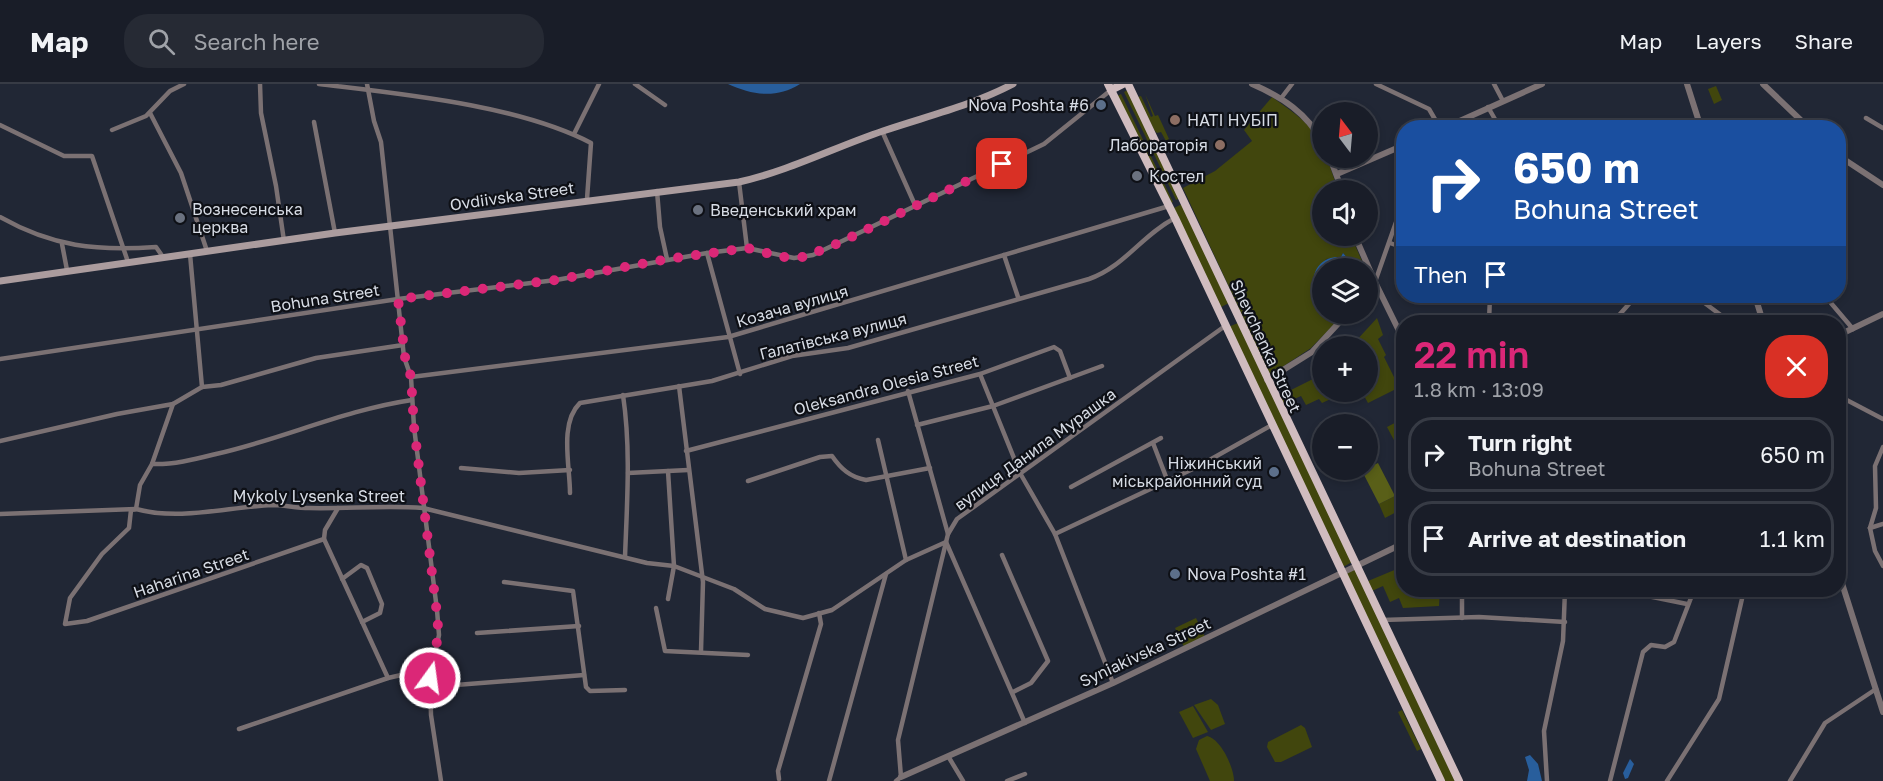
<!DOCTYPE html>
<html lang="en">
<head>
<meta charset="utf-8">
<style>
  :root { --surface:#191d28; --page:#262a34; --text:#f1f3f6; --muted:#9fa2a8; --line:#373b45; --accent:#db2777 }
  body { margin:0; font-family:"Golos Text",sans-serif; background:var(--page); color:var(--text); height:100vh; display:flex; flex-direction:column; font-size:22px; white-space:nowrap }
  * { box-sizing:border-box; margin:0 }
  p { font-size:20px; color:var(--muted) }
  .icon { flex:none; width:33px; height:33px; fill:none; stroke:currentColor; stroke-width:2; stroke-linecap:round; stroke-linejoin:round }
  .map { position:relative; flex:1; overflow:hidden }
  .side { position:absolute; left:1396px; top:231px; width:450px; height:282px; display:flex; flex-direction:column; background:var(--surface); border-radius:24px; box-shadow:0 3px 9px #0003,0 0 0 2px var(--line) }
  .side>* { flex:none }
  .guide { position:absolute; left:1396px; top:36px; width:450px; height:183px; border-radius:24px; box-shadow:0 3px 9px #0003,0 0 0 2px var(--line); background:#1a4fa0; color:#fff; overflow:hidden }
  .needle { width:39px; rotate:344deg }
  .tools { position:absolute; left:1312px; top:18px; display:grid; gap:12px }
  .tools a { display:grid; place-items:center; width:66px; height:66px; border-radius:50%; background:var(--surface); box-shadow:0 3px 9px #0003,0 0 0 2px var(--line); font-size:30px }
  .pin { position:absolute; display:grid; place-items:center; width:51px; height:51px; color:#fff; margin:-26px; border-radius:12px; box-shadow:0 3px 9px #0006 }
  .me { position:absolute; width:66px; margin:-33px; rotate:14deg; stroke-linejoin:round; filter:drop-shadow(0 0 4px #0008) }
  .turn { display:flex; align-items:center; gap:21px; height:126px; padding:0 18px; font-size:27px }
  .turn .icon { width:78px; height:78px; stroke-width:2.5 }
  .turn b { display:block; font-size:42px; line-height:51px }
  .then { display:flex; align-items:center; height:57px; padding:0 18px; background:#0003; gap:12px; font-size:22px }
  .round { display:grid; place-items:center; flex:none; width:63px; height:63px; border-radius:24px; background:var(--page) }
  .headline { display:flex; align-items:center; justify-content:space-between; height:102px; padding:0 18px }
  h1 { font-size:36px; font-weight:600; line-height:45px; color:var(--accent) }
  ul { padding:0; list-style:none }
  li { display:flex; align-items:center; gap:18px; height:75px; margin:0 12px 9px; padding:0 6px; border:3px solid var(--line); border-radius:24px }
  li div { flex:1 }
  li b { display:block; font-size:22px }
  li em { font-style:normal }
  header { display:flex; align-items:center; gap:36px; box-sizing:border-box; height:84px; padding:0 30px; background:var(--surface); border-bottom:2px solid var(--line) }
  header strong { font-size:28px }
  nav { display:flex; gap:33px; margin-inline-start:auto; font-size:21px }
  .search { width:420px; height:54px; background:var(--page); display:flex; align-items:center; gap:15px; box-sizing:border-box; padding:0 21px; border-radius:24px; color:var(--muted); font-size:22px }
  .map>svg:first-child { display:block }
  .green { fill:#41460d }
  .forest { fill:#595f18 }
  .water { fill:#285e9c }
  .lines { fill:none; stroke-linecap:round; stroke-linejoin:round }
  .minor { stroke:#7b7173; stroke-width:4.5 }
  .tertiary { stroke:#7b7173; stroke-width:6 }
  .secondary { stroke:#ab9c9e; stroke-width:7 }
  .primary { stroke:#d0bcbf; stroke-width:8 }
  .route { stroke:#db2777; stroke-width:10; stroke-dasharray:0 18 }
  .service-dot { fill:#5c6f8a; stroke:#0e1016; stroke-width:2 }
  .education-dot { fill:#8d6e63; stroke:#0e1016; stroke-width:2 }
  .worship-dot { fill:#6b7280; stroke:#0e1016; stroke-width:2 }
  .labels { text-anchor:middle; stroke-width:4.5; stroke-linejoin:round; paint-order:stroke }
  .poi-label { font-size:16px; fill:#d7dce5; stroke:#0e1016; text-anchor:start }
  .street-label { font-size:16px; fill:#d7dce5; stroke:#0e1016 }
</style>
</head>
<body>
<header>
<strong>Map</strong>
<div class="search"><svg class="icon" aria-label="search" viewBox="0 0 24 24"><circle cx="10" cy="10" r="6"/><path d="M15 15l6 6"/></svg>Search here</div>
<nav><a>Map</a><a>Layers</a><a>Share</a></nav>
</header>
<div class="map">
<svg width="1883" height="697" viewBox="0 0 1883 697">
  <rect width="100%" height="100%" fill="#212735"/>
  <!-- green -->
  <g class="green">
    <path d="M 1716,2 L 1722,16 L 1714,20 L 1708,5 Z"/>
    <path d="M 1128,6 L 1180,114 L 1176,116 L 1124,8 Z"/>
    <path d="M 1121,10 L 1173,118 L 1169,120 L 1117,12 Z"/>
    <path d="M 1145,10 L 1155,32 L 1158,31 L 1169,55 L 1166,57 L 1161,48 L 1157,49 L 1154,46 L 1138,13 L 1141,12 L 1151,33 L 1153,32 Z"/>
    <path d="M 1272,13 C 1291,27 1323,46 1323,74 L 1327,74 L 1338,106 L 1323,106 L 1323,152 L 1351,152 L 1365,184 L 1356,184 L 1343,169 L 1341,173 L 1326,175 L 1316,206 L 1323,214 L 1323,230 L 1344,230 L 1311,264 L 1270,291 L 1183,104 L 1215,87 L 1252,57 L 1244,46 Z"/>
    <path d="M 1182,120 L 1229,219 L 1219,224 L 1172,125 Z"/>
    <path d="M 1377,234 L 1383,251 L 1378,255 L 1386,271 L 1384,273 L 1397,299 L 1394,301 L 1396,305 L 1368,319 L 1362,308 L 1368,308 L 1368,262 L 1346,262 L 1355,258 Z"/>
    <path d="M 1238,239 L 1352,478 L 1343,483 L 1228,243 Z"/>
    <path d="M 1323,282 L 1323,308 L 1346,308 L 1322,319 L 1319,315 L 1306,321 L 1301,312 L 1283,320 L 1279,312 L 1319,292 L 1316,285 Z"/>
    <path d="M 1404,334 L 1404,356 L 1396,360 L 1387,343 Z"/>
    <path d="M 1395,412 L 1398,418 L 1404,416 L 1404,424 L 1385,434 L 1379,420 Z"/>
    <path d="M 1404,482 L 1404,506 L 1440,506 L 1439,522 L 1403,524 L 1399,514 L 1390,518 L 1383,502 L 1372,507 L 1368,497 Z"/>
    <path d="M 1355,485 L 1455,697 L 1444,697 L 1346,489 Z"/>
    <path d="M 1196,534 L 1205,553 L 1184,563 L 1175,544 Z"/>
    <path d="M 1211,615 L 1218,621 L 1225,640 L 1211,646 L 1194,621 Z"/>
    <path d="M 1193,622 L 1208,648 L 1193,654 L 1179,628 Z"/>
    <path d="M 1402,626 L 1421,665 L 1417,667 L 1398,628 Z"/>
    <path d="M 1301,641 L 1305,644 L 1312,663 L 1281,678 L 1275,678 L 1267,663 L 1268,658 Z"/>
    <path d="M 1207,652 C 1221,655 1234,684 1234,697 L 1210,697 L 1196,665 L 1199,656 Z"/>
  </g>
  <!-- forest -->
  <path class="forest" d="M 1378,379 L 1395,412 L 1379,420 L 1362,387 Z"/>
  <!-- water -->
  <g class="water">
    <path d="M 728,0 L 800,0 C 776,15 752,11 728,0 Z"/>
    <path d="M 1343,169 L 1356,184 L 1323,184 L 1323,214 C 1304,197 1317,171 1341,173 Z"/>
    <path d="M 1530,671 L 1538,680 L 1542,697 L 1527,697 L 1529,686 L 1525,673 Z"/>
    <path d="M 1630,675 L 1634,680 L 1628,694 L 1625,695 L 1623,689 Z"/>
  </g>
  <g class="lines">
    <!-- minor -->
    <g class="minor">
      <path d="M 260,0 L 261,29 L 276,102 L 284,157"/>
      <path d="M 319,0 C 402,10 518,21 591,59 L 587,115"/>
      <path d="M 367,0 L 374,37 L 381,58 L 404,273 L 411,293 L 414,343 L 437,526 L 439,551 L 430,594 L 431,631 L 441,697"/>
      <path d="M 635,0 L 665,21"/>
      <path d="M 1376,0 L 1429,25 L 1440,44"/>
      <path d="M 1494,0 L 1503,17"/>
      <path d="M 1282,13 L 1292,0"/>
      <path d="M 1488,23 L 1500,44"/>
      <path d="M 150,29 L 181,89 L 207,167"/>
      <path d="M 1866,34 L 1883,44"/>
      <path d="M 314,38 L 335,149"/>
      <path d="M 0,41 L 64,72 L 92,72 L 128,178"/>
      <path d="M 112,46 L 146,32 L 170,7 L 184,0"/>
      <path d="M 882,47 L 915,121"/>
      <path d="M 574,50 L 599,0"/>
      <path d="M 739,98 L 747,164"/>
      <path d="M 657,107 L 660,143 L 667,175"/>
      <path d="M 0,133 C 53,163 96,167 156,163 L 163,173"/>
      <path d="M 1390,159 L 1404,164"/>
      <path d="M 62,160 L 67,186"/>
      <path d="M 707,169 L 740,290"/>
      <path d="M 190,170 L 202,303 L 173,320 L 152,380 L 140,401 L 136,425 L 131,426 L 129,444 L 102,470 L 70,514 L 65,540 L 87,537 L 324,455"/>
      <path d="M 1004,171 L 1018,213"/>
      <path d="M 1375,198 L 1401,124 L 1404,124"/>
      <path d="M 1689,212 L 1702,217 L 1730,238"/>
      <path d="M 1825,212 L 1853,245"/>
      <path d="M 1489,238 L 1490,212"/>
      <path d="M 1613,238 L 1636,212"/>
      <path d="M 0,275 L 398,215 L 556,196 L 707,169 L 747,164 L 794,174 L 813,171 L 1044,60 L 1111,6"/>
      <path d="M 980,290 L 1020,389 L 1055,450 L 1113,599"/>
      <path d="M 411,293 L 728,253 L 1169,122"/>
      <path d="M 679,302 L 703,498 L 701,567"/>
      <path d="M 202,303 L 221,301 L 316,274 L 403,261"/>
      <path d="M 908,307 L 948,450"/>
      <path d="M 623,311 C 631,365 627,419 625,473"/>
      <path d="M 1839,312 L 1883,335"/>
      <path d="M 917,341 L 993,322 L 1102,282"/>
      <path d="M 878,356 L 906,476"/>
      <path d="M 0,357 L 117,330 L 173,320"/>
      <path d="M 1153,359 L 1168,398"/>
      <path d="M 686,367 L 980,290 L 1054,263 L 1060,267 L 1070,294"/>
      <path d="M 152,380 C 173,381 196,375 216,370 C 283,355 344,326 412,316"/>
      <path d="M 461,384 L 519,389 L 570,386"/>
      <path d="M 628,389 L 688,386"/>
      <path d="M 748,397 L 820,373 L 832,372 C 841,385 850,393 866,396 L 930,384"/>
      <path d="M 1071,403 L 1161,354"/>
      <path d="M 570,409 C 570,382 559,339 580,319 L 712,297 L 792,272 L 848,264 L 1089,195 C 1124,183 1142,151 1175,134"/>
      <path d="M 338,424 L 325,446 L 324,455 L 388,594"/>
      <path d="M 0,430 L 136,425 C 180,437 227,423 272,421 C 284,421 296,424 309,424 C 347,425 385,421 423,424 L 647,479 L 674,482 L 734,505 L 765,525 L 803,534 L 832,526 L 906,476 L 946,458 L 1025,639"/>
      <path d="M 1870,444 L 1876,424 L 1875,382 L 1883,363"/>
      <path d="M 1870,444 L 1875,467 L 1883,482"/>
      <path d="M 1870,444 L 1883,440"/>
      <path d="M 1055,450 L 1197,383 L 1272,341"/>
      <path d="M 1002,471 L 1048,577 L 1031,599 L 1013,608"/>
      <path d="M 342,495 L 361,481 L 367,484 L 382,520 L 380,529 L 362,538"/>
      <path d="M 504,498 L 573,507 L 586,603 L 590,607 L 625,606"/>
      <path d="M 1462,506 L 1462,534"/>
      <path d="M 1628,508 L 1687,520"/>
      <path d="M 668,515 L 674,482 L 668,387"/>
      <path d="M 656,524 L 665,567 L 748,571"/>
      <path d="M 1382,536 L 1479,533 L 1565,538"/>
      <path d="M 477,549 L 579,542"/>
      <path d="M 430,603 L 584,591"/>
      <path d="M 239,645 L 388,594 L 432,584"/>
      <path d="M 948,672 L 963,697"/>
      <path d="M 779,695 L 778,687 L 821,540 L 819,529"/>
      <path d="M 829,697 L 886,490"/>
      <path d="M 896,697 L 901,693 L 898,656 L 948,450 L 957,435 L 1225,242"/>
      <path d="M 1007,697 L 1025,690"/>
      <path d="M 1547,697 L 1544,647 L 1563,557 L 1565,506"/>
      <path d="M 1610,697 L 1643,568 L 1651,561 L 1665,563 L 1674,558 L 1694,506"/>
      <path d="M 1667,697 L 1719,615 L 1744,506"/>
      <path d="M 1790,697 L 1825,639 L 1876,605"/>
    </g>
    <!-- tertiary -->
    <g class="tertiary">
      <path d="M 1252,0 C 1282,13 1307,29 1323,59"/>
      <path d="M 1687,0 L 1701,44"/>
      <path d="M 1763,0 L 1809,44"/>
      <path d="M 1444,44 L 1542,0"/>
      <path d="M 1839,72 L 1883,101"/>
      <path d="M 1330,74 L 1342,106"/>
      <path d="M 1337,90 L 1404,61"/>
      <path d="M 1355,152 L 1375,198 L 1368,205"/>
      <path d="M 1375,198 L 1404,257"/>
      <path d="M 1755,212 L 1763,238"/>
      <path d="M 1839,251 L 1883,230"/>
      <path d="M 1267,296 L 1312,268 L 1347,230"/>
      <path d="M 1839,490 L 1883,628"/>
      <path d="M 901,693 L 1113,599 L 1404,459"/>
    </g>
    <!-- secondary -->
    <path class="secondary" d="M 0,197 L 335,149 L 739,98 C 789,87 835,63 883,47 C 927,32 971,22 1013,0"/>
    <!-- primary -->
    <g class="primary">
      <path d="M 1108,0 L 1175,134 L 1441,697"/>
      <path d="M 1128,0 L 1459,697"/>
      <path d="M 1111,6 L 1123,0"/>
    </g>
  </g>
  <g class="lines">
    <!-- route -->
    <path class="route" d="M 430,594 L 436,571 L 438,538 L 414,343 L 411,293 L 405,273 L 398,215 L 556,196 L 668,175 L 747,164 L 782,173 L 804,173 L 839,159 L 1002,80"/>
  </g>
  <!-- markers -->
  <g class="service-dot">
    <circle cx="1101" cy="21" r="6"/>
    <circle cx="1274" cy="388" r="6"/>
    <circle cx="1175" cy="490" r="6"/>
  </g>
  <g class="education-dot">
    <circle cx="1175" cy="36" r="6"/>
    <circle cx="1220" cy="61" r="6"/>
  </g>
  <g class="worship-dot">
    <circle cx="1137" cy="92" r="6"/>
    <circle cx="698" cy="126" r="6"/>
    <circle cx="180" cy="134" r="6"/>
  </g>
  <g class="labels">
    <!-- poi labels -->
    <g class="poi-label">
      <text x="1089" y="27" text-anchor="end">Nova Poshta #6</text>
      <text x="1187" y="42">НАТІ НУБІП</text>
      <text x="1208" y="67" text-anchor="end">Лабораторія</text>
      <text x="1149" y="98">Костел</text>
      <text x="192" y="131">Вознесенська<tspan x="192" dy="18">церква</tspan></text>
      <text x="710" y="132">Введенський храм</text>
      <text x="1262" y="385" text-anchor="end">Ніжинський<tspan x="1262" dy="18">міськрайонний суд</tspan></text>
      <text x="1187" y="496">Nova Poshta #1</text>
    </g>
    <!-- street labels -->
    <g class="street-label">
      <text transform="translate(512 112) rotate(-8)" y="6">Ovdiivska Street</text>
      <text transform="translate(325 214) rotate(-9)" y="6">Bohuna Street</text>
      <text transform="translate(792 222) rotate(-16)" y="6">Козача вулиця</text>
      <text transform="translate(833 252) rotate(-14)" y="6">Галатівська вулиця</text>
      <text transform="translate(1266 262) rotate(65)" y="6">Shevchenka Street</text>
      <text transform="translate(886 301) rotate(-15)" y="6">Oleksandra Olesia Street</text>
      <text transform="translate(1035 365) rotate(-36)" y="6">вулиця Данила Мурашка</text>
      <text x="319" y="418">Mykoly Lysenka Street</text>
      <text transform="translate(191 489) rotate(-19)" y="6">Haharina Street</text>
      <text transform="translate(1145 568) rotate(-25)" y="6">Syniakivska Street</text>
    </g>
  </g>
</svg>
<div class="tools">
<a><svg class="needle" viewBox="-14 -14 28 28"><path d="M0-13l5 13h-10z" fill="#e53935"/><path d="M0 13l5-13h-10z" fill="#9fa2a8"/></svg></a>
<a><svg class="icon" aria-label="sound" viewBox="0 0 24 24"><path d="M4 9h4l5-4v14l-5-4H4zM17 9q2 3 0 6"/></svg></a>
<a><svg class="icon" aria-label="layers" viewBox="0 0 24 24"><path d="M12 4l9 5-9 5-9-5zM3 14l9 5 9-5"/></svg></a>
<a>+</a>
<a>−</a>
</div>
<div class="pin" style="left:1002px;top:80px;background:#d93025"><svg class="icon" aria-label="arrive" viewBox="0 0 24 24"><path d="M6 21V4h12l-3 4 3 4H6"/></svg></div>
<svg class="me" style="left:430px;top:594px" viewBox="-20 -20 40 40"><circle r="17" fill="#db2777" stroke="#fff" stroke-width="3"/><path d="M0-11L8 9 0 5-8 9z" fill="#fff"/></svg>
<div class="guide">
<div class="turn"><svg class="icon" aria-label="right" viewBox="0 0 24 24"><path d="M7 20v-9h11M14 6l5 5-5 5"/></svg><div><b>650 m</b>Bohuna Street</div></div>
<div class="then">Then<svg class="icon" aria-label="arrive" viewBox="0 0 24 24"><path d="M6 21V4h12l-3 4 3 4H6"/></svg></div>
</div>
<section class="side">
<div class="headline"><div><h1>22 min</h1><p>1.8 km · 13:09</p></div><a class="round" style="background:#d93025;color:#fff"><svg class="icon" aria-label="close" viewBox="0 0 24 24"><path d="M6 6l12 12M18 6L6 18"/></svg></a></div>
<ul>
<li><svg class="icon" aria-label="right" viewBox="0 0 24 24"><path d="M7 20v-9h11M14 6l5 5-5 5"/></svg><div><b>Turn right</b><p>Bohuna Street</p></div><em>650 m</em></li>
<li><svg class="icon" aria-label="arrive" viewBox="0 0 24 24"><path d="M6 21V4h12l-3 4 3 4H6"/></svg><div><b>Arrive at destination</b></div><em>1.1 km</em></li>
</ul>
</section>
</div>
</body>
</html>
